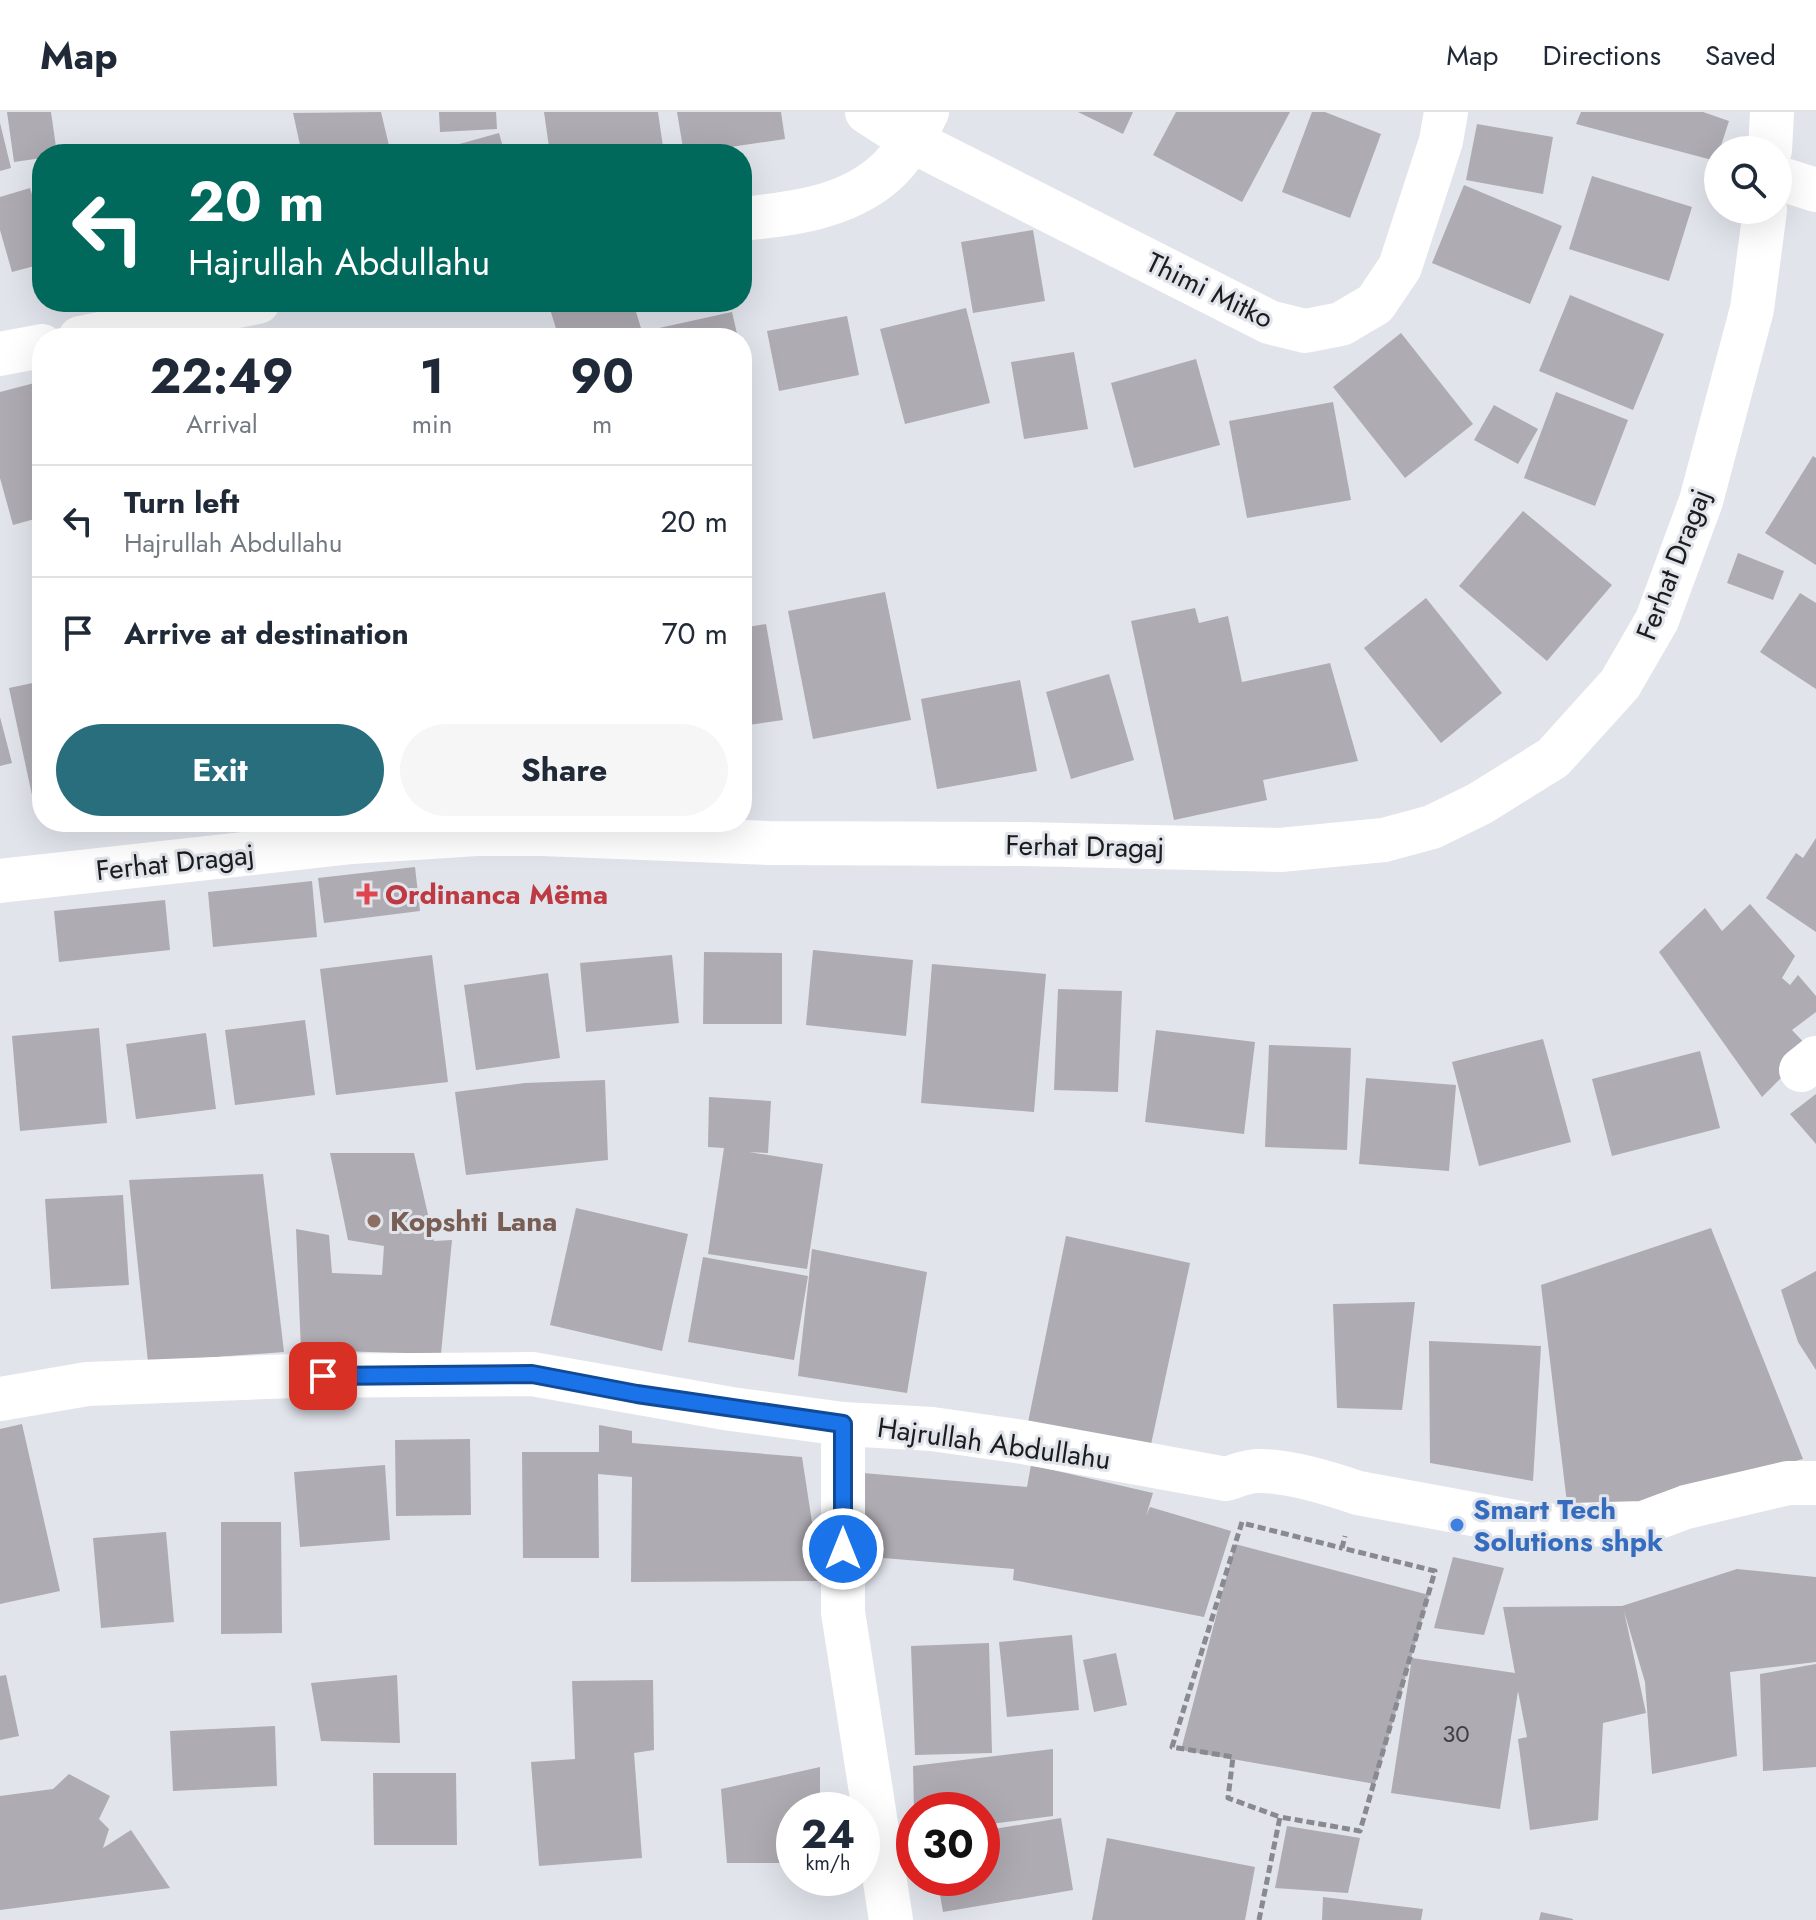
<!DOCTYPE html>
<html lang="en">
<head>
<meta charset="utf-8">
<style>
  :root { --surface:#fff; --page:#f6f6f7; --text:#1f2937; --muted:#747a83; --line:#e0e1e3; --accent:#286e7c }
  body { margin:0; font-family:Jost,sans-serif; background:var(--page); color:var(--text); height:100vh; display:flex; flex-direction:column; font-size:30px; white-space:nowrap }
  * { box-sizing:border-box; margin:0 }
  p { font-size:26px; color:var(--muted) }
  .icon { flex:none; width:44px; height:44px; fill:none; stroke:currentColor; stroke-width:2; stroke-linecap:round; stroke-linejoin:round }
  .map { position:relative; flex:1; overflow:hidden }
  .side { position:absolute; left:32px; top:216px; width:720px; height:504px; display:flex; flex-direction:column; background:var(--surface); border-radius:32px; box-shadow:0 8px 32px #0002 }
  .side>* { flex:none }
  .banner { position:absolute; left:32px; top:32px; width:720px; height:168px; border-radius:32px; box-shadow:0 8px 32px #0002; background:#00695c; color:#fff; overflow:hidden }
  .controls { position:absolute; left:1704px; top:24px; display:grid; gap:16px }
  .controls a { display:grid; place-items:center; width:88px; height:88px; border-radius:50%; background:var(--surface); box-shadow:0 8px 32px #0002; font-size:40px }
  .speed { position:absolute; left:776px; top:1680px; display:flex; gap:16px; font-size:40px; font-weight:700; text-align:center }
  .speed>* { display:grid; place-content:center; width:104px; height:104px; border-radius:50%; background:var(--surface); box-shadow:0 8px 32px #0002; line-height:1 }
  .speed small { font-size:20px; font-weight:400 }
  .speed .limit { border:12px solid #d22; background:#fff; color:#111 }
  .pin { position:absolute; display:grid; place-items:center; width:68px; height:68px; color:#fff; margin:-34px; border-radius:16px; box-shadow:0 4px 12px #0006 }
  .me { position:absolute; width:88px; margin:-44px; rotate:0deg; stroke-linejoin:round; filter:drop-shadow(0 0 6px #0008) }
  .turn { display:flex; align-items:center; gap:28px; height:168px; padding:0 24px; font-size:36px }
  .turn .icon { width:104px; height:104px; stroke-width:2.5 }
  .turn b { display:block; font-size:56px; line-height:68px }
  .eta { display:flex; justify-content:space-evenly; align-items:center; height:136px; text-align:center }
  .eta b { font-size:48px; font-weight:700; line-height:56px }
  .button { display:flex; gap:16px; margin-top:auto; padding:16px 24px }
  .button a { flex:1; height:92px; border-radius:48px; background:var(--accent); color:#fff; font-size:32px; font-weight:700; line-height:92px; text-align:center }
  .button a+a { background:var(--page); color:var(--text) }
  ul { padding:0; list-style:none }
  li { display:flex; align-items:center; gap:24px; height:112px; padding:0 24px; border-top:2px solid var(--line) }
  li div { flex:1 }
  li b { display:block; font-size:30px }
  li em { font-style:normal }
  header { display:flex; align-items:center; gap:48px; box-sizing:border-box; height:112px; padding:0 40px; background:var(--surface); border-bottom:2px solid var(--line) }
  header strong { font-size:38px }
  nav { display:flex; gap:44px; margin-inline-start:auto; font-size:28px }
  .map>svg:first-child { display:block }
  .building { fill:#aeabb2 }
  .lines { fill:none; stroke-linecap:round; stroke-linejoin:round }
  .path { stroke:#888a8f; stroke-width:5; stroke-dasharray:8 4; stroke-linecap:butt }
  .minor { stroke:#fff; stroke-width:44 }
  .route-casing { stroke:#114b97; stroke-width:20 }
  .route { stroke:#1a73e8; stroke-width:14 }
  .health-dot { fill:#e0444e; stroke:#e1e4eb; stroke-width:3 }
  .education-dot { fill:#8d6e63; stroke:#e1e4eb; stroke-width:3 }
  .shop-dot { fill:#3f7fe0; stroke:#e1e4eb; stroke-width:3 }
  .labels { text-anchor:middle; stroke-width:6; stroke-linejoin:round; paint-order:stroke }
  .number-label { font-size:24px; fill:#3f4043 }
  .street-label { font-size:28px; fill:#1a1c1e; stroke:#e1e4eb }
  .health-label { font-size:28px; font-weight:bold; fill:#be3a42; stroke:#e1e4eb; text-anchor:start }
  .education-label { font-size:28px; font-weight:bold; fill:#785e54; stroke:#e1e4eb; text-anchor:start }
  .shop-label { font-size:28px; font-weight:bold; fill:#366cbe; stroke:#e1e4eb; text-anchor:start }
</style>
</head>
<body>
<header>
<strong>Map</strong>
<nav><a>Map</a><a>Directions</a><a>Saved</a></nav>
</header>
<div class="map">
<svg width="1816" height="1808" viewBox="0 0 1816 1808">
  <rect width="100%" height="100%" fill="#e1e4eb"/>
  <!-- building -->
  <g class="building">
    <path d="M 7,0 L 51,0 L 57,42 L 42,42 L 42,46 L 14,50 Z"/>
    <path d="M 381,0 L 391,42 L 302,42 L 293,1 Z"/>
    <path d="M 439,0 L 496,0 L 497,17 L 440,20 Z"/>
    <path d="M 544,0 L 658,0 L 664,42 L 550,42 Z"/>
    <path d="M 677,0 L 781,0 L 785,27 L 684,42 Z"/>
    <path d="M 1078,0 L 1133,0 L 1123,22 Z"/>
    <path d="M 1176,0 L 1290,0 L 1242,90 L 1153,43 Z"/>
    <path d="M 1312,0 L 1325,0 L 1381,22 L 1350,106 L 1282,80 Z"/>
    <path d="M 1581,0 L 1703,0 L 1729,9 L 1716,49 L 1576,12 Z"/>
    <path d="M 0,11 L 11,56 L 0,59 Z"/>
    <path d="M 1477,12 L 1553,25 L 1543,82 L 1466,68 Z"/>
    <path d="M 499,21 L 505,42 L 427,42 L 427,41 Z"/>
    <path d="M 1592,64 L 1692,95 L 1669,169 L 1569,137 Z"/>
    <path d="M 1464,73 L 1562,114 L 1530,192 L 1432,151 Z"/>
    <path d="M 30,76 L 42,116 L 42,152 L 12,160 L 0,118 L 0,85 Z"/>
    <path d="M 1033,118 L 1045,189 L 973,201 L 961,130 Z"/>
    <path d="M 1570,183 L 1664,222 L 1633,298 L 1539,259 Z"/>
    <path d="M 561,190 L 633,190 L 644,226 L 559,226 L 549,194 Z"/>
    <path d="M 966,196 L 990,291 L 905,312 L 880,217 Z"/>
    <path d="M 732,200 L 738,226 L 652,226 L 650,218 Z"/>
    <path d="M 847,204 L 859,263 L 779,279 L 767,219 Z"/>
    <path d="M 1401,221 L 1473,312 L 1405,366 L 1333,275 Z"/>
    <path d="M 1074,240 L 1088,317 L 1024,327 L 1011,250 Z"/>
    <path d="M 1196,247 L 1220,333 L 1134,356 L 1111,271 Z"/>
    <path d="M 742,250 L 750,282 L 742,283 Z"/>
    <path d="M 42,269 L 42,405 L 13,413 L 0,366 L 0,280 Z"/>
    <path d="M 1556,280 L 1628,308 L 1595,394 L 1524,366 Z"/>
    <path d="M 1333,290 L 1351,388 L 1247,406 L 1229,309 Z"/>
    <path d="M 1494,293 L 1538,317 L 1518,352 L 1474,328 Z"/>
    <path d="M 1813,344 L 1816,346 L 1816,453 L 1765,421 Z"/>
    <path d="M 1523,399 L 1612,473 L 1547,549 L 1459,474 Z"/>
    <path d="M 1738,441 L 1784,459 L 1773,488 L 1727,471 Z"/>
    <path d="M 885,480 L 911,608 L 813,627 L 788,499 Z"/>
    <path d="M 1800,481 L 1816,491 L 1816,577 L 1760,540 Z"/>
    <path d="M 1426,486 L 1502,581 L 1441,631 L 1364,536 Z"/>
    <path d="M 1195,496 L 1199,511 L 1228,504 L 1242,570 L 1330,551 L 1358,649 L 1263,668 L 1267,688 L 1174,708 L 1131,509 Z"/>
    <path d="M 766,512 L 783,608 L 742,614 L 742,516 Z"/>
    <path d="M 1109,562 L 1134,648 L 1071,667 L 1046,580 Z"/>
    <path d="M 1020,568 L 1037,659 L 937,677 L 921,587 Z"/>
    <path d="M 42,569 L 42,681 L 32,683 L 9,576 Z"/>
    <path d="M 0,605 L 12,651 L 0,654 Z"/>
    <path d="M 1816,726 L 1816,820 L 1766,786 L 1796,741 L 1803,746 Z"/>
    <path d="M 415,755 L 420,799 L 324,811 L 318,766 Z"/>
    <path d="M 312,769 L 317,825 L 213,835 L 208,780 Z"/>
    <path d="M 165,788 L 170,838 L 59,850 L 54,799 Z"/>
    <path d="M 1750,792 L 1795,844 L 1782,866 L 1790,873 L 1798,863 L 1816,884 L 1816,900 L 1792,918 L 1810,937 L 1762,985 L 1659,840 L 1705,796 L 1722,819 Z"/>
    <path d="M 813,838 L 913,848 L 906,924 L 806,913 Z"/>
    <path d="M 704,840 L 782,841 L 782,912 L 703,912 Z"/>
    <path d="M 432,843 L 448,970 L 336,983 L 320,857 Z"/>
    <path d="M 672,843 L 679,911 L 586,920 L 580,851 Z"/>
    <path d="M 932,852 L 1046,862 L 1034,1000 L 921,991 Z"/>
    <path d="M 548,861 L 560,946 L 476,958 L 464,873 Z"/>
    <path d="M 1058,877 L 1122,879 L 1118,980 L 1054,978 Z"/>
    <path d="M 305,908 L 315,983 L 235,993 L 225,918 Z"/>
    <path d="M 99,916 L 107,1011 L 20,1019 L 12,924 Z"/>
    <path d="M 1156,918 L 1255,930 L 1244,1022 L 1145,1010 Z"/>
    <path d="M 206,921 L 216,997 L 136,1007 L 126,932 Z"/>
    <path d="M 1543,927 L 1571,1030 L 1479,1054 L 1452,950 Z"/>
    <path d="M 1269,933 L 1351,936 L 1347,1038 L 1265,1035 Z"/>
    <path d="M 1700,939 L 1720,1016 L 1612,1044 L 1592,967 Z"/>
    <path d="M 1366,966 L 1456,973 L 1449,1059 L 1359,1052 Z"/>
    <path d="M 605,968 L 608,1048 L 466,1063 L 455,980 L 525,971 Z"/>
    <path d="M 1816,982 L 1816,1032 L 1790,1002 Z"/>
    <path d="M 709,985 L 771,989 L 768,1041 L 749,1040 L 823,1052 L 807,1157 L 708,1142 L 724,1036 L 708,1035 Z"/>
    <path d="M 330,1041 L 414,1041 L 434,1129 L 452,1128 L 441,1242 L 301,1238 L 296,1117 L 329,1123 L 332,1161 L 382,1163 L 384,1134 L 348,1128 Z"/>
    <path d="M 263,1062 L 284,1240 L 148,1250 L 129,1068 Z"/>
    <path d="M 123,1083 L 129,1173 L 51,1177 L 45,1087 Z"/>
    <path d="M 576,1096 L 688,1122 L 662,1239 L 550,1213 Z"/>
    <path d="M 1711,1116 L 1803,1347 L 1569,1408 L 1541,1173 Z"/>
    <path d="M 1066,1124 L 1190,1151 L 1147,1351 L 1025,1325 Z"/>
    <path d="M 812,1137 L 927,1160 L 907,1281 L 798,1264 Z"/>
    <path d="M 703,1145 L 808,1164 L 794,1248 L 688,1230 Z"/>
    <path d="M 1816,1159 L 1816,1258 L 1798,1230 L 1781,1178 Z"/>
    <path d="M 1415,1190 L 1402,1298 L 1337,1296 L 1333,1192 Z"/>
    <path d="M 1429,1229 L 1541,1234 L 1533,1369 L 1430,1351 Z"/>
    <path d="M 22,1312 L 60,1479 L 0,1492 L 0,1317 Z"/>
    <path d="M 599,1313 L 632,1319 L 632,1331 L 802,1345 L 821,1469 L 631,1470 L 632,1365 L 598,1362 L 599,1446 L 523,1446 L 522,1340 L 599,1340 Z"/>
    <path d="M 470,1327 L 471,1403 L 396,1404 L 395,1328 Z"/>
    <path d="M 385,1353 L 390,1428 L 300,1435 L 294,1360 Z"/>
    <path d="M 1031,1353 L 1153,1381 L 1146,1404 L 1150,1395 L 1231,1419 L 1204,1505 L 1013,1468 L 1014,1457 L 848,1443 L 851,1360 L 1027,1375 Z"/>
    <path d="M 221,1410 L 281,1410 L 282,1521 L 221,1522 Z"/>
    <path d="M 166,1420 L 174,1510 L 101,1516 L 93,1426 Z"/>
    <path d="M 1235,1432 L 1429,1483 L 1375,1672 L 1181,1638 Z"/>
    <path d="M 1453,1445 L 1504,1456 L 1484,1523 L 1434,1516 Z"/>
    <path d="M 1737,1457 L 1816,1465 L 1816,1550 L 1730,1560 L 1737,1644 L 1652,1662 L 1645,1570 L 1624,1499 L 1646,1601 L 1603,1611 L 1598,1708 L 1530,1718 L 1518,1627 L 1527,1625 L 1518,1579 L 1500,1697 L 1391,1681 L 1412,1546 L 1515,1561 L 1503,1495 L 1622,1494 Z"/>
    <path d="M 1072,1523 L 1079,1598 L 1007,1605 L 999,1530 Z"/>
    <path d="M 989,1531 L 992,1641 L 915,1643 L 911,1534 Z"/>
    <path d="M 1116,1541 L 1127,1593 L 1094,1600 L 1083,1548 Z"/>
    <path d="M 1816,1552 L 1816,1655 L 1763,1659 L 1760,1562 Z"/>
    <path d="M 6,1563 L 19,1624 L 0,1628 L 0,1564 Z"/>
    <path d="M 397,1563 L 400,1631 L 321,1629 L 311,1571 Z"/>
    <path d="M 653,1568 L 654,1638 L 634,1641 L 642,1746 L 539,1754 L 531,1650 L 575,1647 L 572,1569 Z"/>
    <path d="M 275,1614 L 277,1674 L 173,1679 L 170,1619 Z"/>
    <path d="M 1053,1637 L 1053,1704 L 982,1713 L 982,1698 L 914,1698 L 913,1654 Z"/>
    <path d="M 820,1655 L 820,1698 L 794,1698 L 794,1751 L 727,1751 L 721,1677 Z"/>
    <path d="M 373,1661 L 456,1661 L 457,1733 L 374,1733 Z"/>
    <path d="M 69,1662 L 110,1684 L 99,1707 L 109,1717 L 103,1736 L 131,1718 L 170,1776 L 0,1798 L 0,1684 L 53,1677 Z"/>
    <path d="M 1061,1706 L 1073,1778 L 943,1800 L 937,1766 L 982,1766 L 982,1719 Z"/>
    <path d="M 1287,1714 L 1360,1726 L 1348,1781 L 1275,1776 Z"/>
    <path d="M 1107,1726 L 1255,1755 L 1245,1808 L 1092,1808 Z"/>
    <path d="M 1323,1785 L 1423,1797 L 1421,1808 L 1322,1808 Z"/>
    <path d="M 1541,1800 L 1573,1807 L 1573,1808 L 1539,1808 Z"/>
  </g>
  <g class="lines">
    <!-- path -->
    <g class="path">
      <path d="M 1242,1410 L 1172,1635 L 1233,1645 L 1228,1686 L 1280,1705"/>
      <path d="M 1246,1412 L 1342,1436"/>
      <path d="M 1259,1808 L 1280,1705 L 1360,1719 L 1435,1459 L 1342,1436 L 1345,1424"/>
    </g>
    <!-- minor -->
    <g class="minor">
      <path d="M 867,0 L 912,29 L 1269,210 L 1305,219 L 1341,212 L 1375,192 L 1400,155 L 1441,29 L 1446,0"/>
      <path d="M 1770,38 L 1772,0"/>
      <path d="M 1778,66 L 1816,78"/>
      <path d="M 742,107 C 791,102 845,96 884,62 C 903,46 916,21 927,0"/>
      <path d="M 80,226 L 258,190"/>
      <path d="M 0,242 L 42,234"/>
      <path d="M 0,769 L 352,730 L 477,722 L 542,722 L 768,731 L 1024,732 L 1280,738 L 1384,728 L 1432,715 L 1479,692 L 1553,646 L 1620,572 L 1657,508 L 1701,389 L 1752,197 L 1765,98"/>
      <path d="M 1801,958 L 1816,946"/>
      <path d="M 0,1287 L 87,1272 L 293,1264 L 532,1262 L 731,1297 L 843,1312 L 932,1317 L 1023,1330 L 1226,1367 C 1236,1364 1247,1359 1257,1359 C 1288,1358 1329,1371 1358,1381 L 1537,1414 L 1643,1411 L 1686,1395 L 1788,1371 L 1816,1371"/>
      <path d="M 843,1312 L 843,1500 L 891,1808"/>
    </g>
  </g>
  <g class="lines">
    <defs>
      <path id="route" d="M 323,1264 L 532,1262 L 637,1282 L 843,1312 L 843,1437"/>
    </defs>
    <!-- route casing -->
    <use href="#route" class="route-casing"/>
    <!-- route -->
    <use href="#route" class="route"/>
  </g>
  <!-- markers -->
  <path class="health-dot" d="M363 770h8v8h8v8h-8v8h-8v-8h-8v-8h8z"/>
  <circle class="education-dot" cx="374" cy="1109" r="8"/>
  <circle class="shop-dot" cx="1457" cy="1413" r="8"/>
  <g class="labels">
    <!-- number labels -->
    <g class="number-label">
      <text x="1456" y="1630">30</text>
    </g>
    <!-- street labels -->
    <g class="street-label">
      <text transform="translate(1210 178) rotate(26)" y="10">Thimi Mitko</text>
      <text transform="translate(1673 452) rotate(-69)" y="10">Ferhat Dragaj</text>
      <text transform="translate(1085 734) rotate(1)" y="10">Ferhat Dragaj</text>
      <text transform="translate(175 750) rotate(-6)" y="10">Ferhat Dragaj</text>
      <text transform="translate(994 1331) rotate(8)" y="10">Hajrullah Abdullahu</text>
    </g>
    <!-- health labels -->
    <g class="health-label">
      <text x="385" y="792">Ordinanca Mëma</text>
    </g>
    <!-- education labels -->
    <g class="education-label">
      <text x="390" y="1119">Kopshti Lana</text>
    </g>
    <!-- shop labels -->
    <g class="shop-label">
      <text x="1473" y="1407">Smart Tech<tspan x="1473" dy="32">Solutions shpk</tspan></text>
    </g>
  </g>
</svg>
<div class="controls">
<a><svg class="icon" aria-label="search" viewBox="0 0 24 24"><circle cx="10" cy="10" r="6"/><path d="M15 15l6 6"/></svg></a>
</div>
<div class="speed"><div>24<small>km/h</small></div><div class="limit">30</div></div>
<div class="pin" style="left:323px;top:1264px;background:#d93025"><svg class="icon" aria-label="arrive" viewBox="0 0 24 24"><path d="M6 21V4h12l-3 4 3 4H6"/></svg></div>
<svg class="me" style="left:843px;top:1437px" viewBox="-20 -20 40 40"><circle r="17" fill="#1a73e8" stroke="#fff" stroke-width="3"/><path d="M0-11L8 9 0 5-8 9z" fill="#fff"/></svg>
<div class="banner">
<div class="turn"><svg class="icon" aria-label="left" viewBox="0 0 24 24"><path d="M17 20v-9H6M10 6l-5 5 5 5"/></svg><div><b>20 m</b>Hajrullah Abdullahu</div></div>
</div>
<section class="side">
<div class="eta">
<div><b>22:49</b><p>Arrival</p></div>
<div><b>1</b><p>min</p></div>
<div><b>90</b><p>m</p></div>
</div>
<ul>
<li><svg class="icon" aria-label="left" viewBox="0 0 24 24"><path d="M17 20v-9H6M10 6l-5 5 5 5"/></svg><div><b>Turn left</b><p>Hajrullah Abdullahu</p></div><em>20 m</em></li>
<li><svg class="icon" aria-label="arrive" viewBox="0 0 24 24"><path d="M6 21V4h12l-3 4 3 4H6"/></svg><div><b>Arrive at destination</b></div><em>70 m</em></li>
</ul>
<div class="button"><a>Exit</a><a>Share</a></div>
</section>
</div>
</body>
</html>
